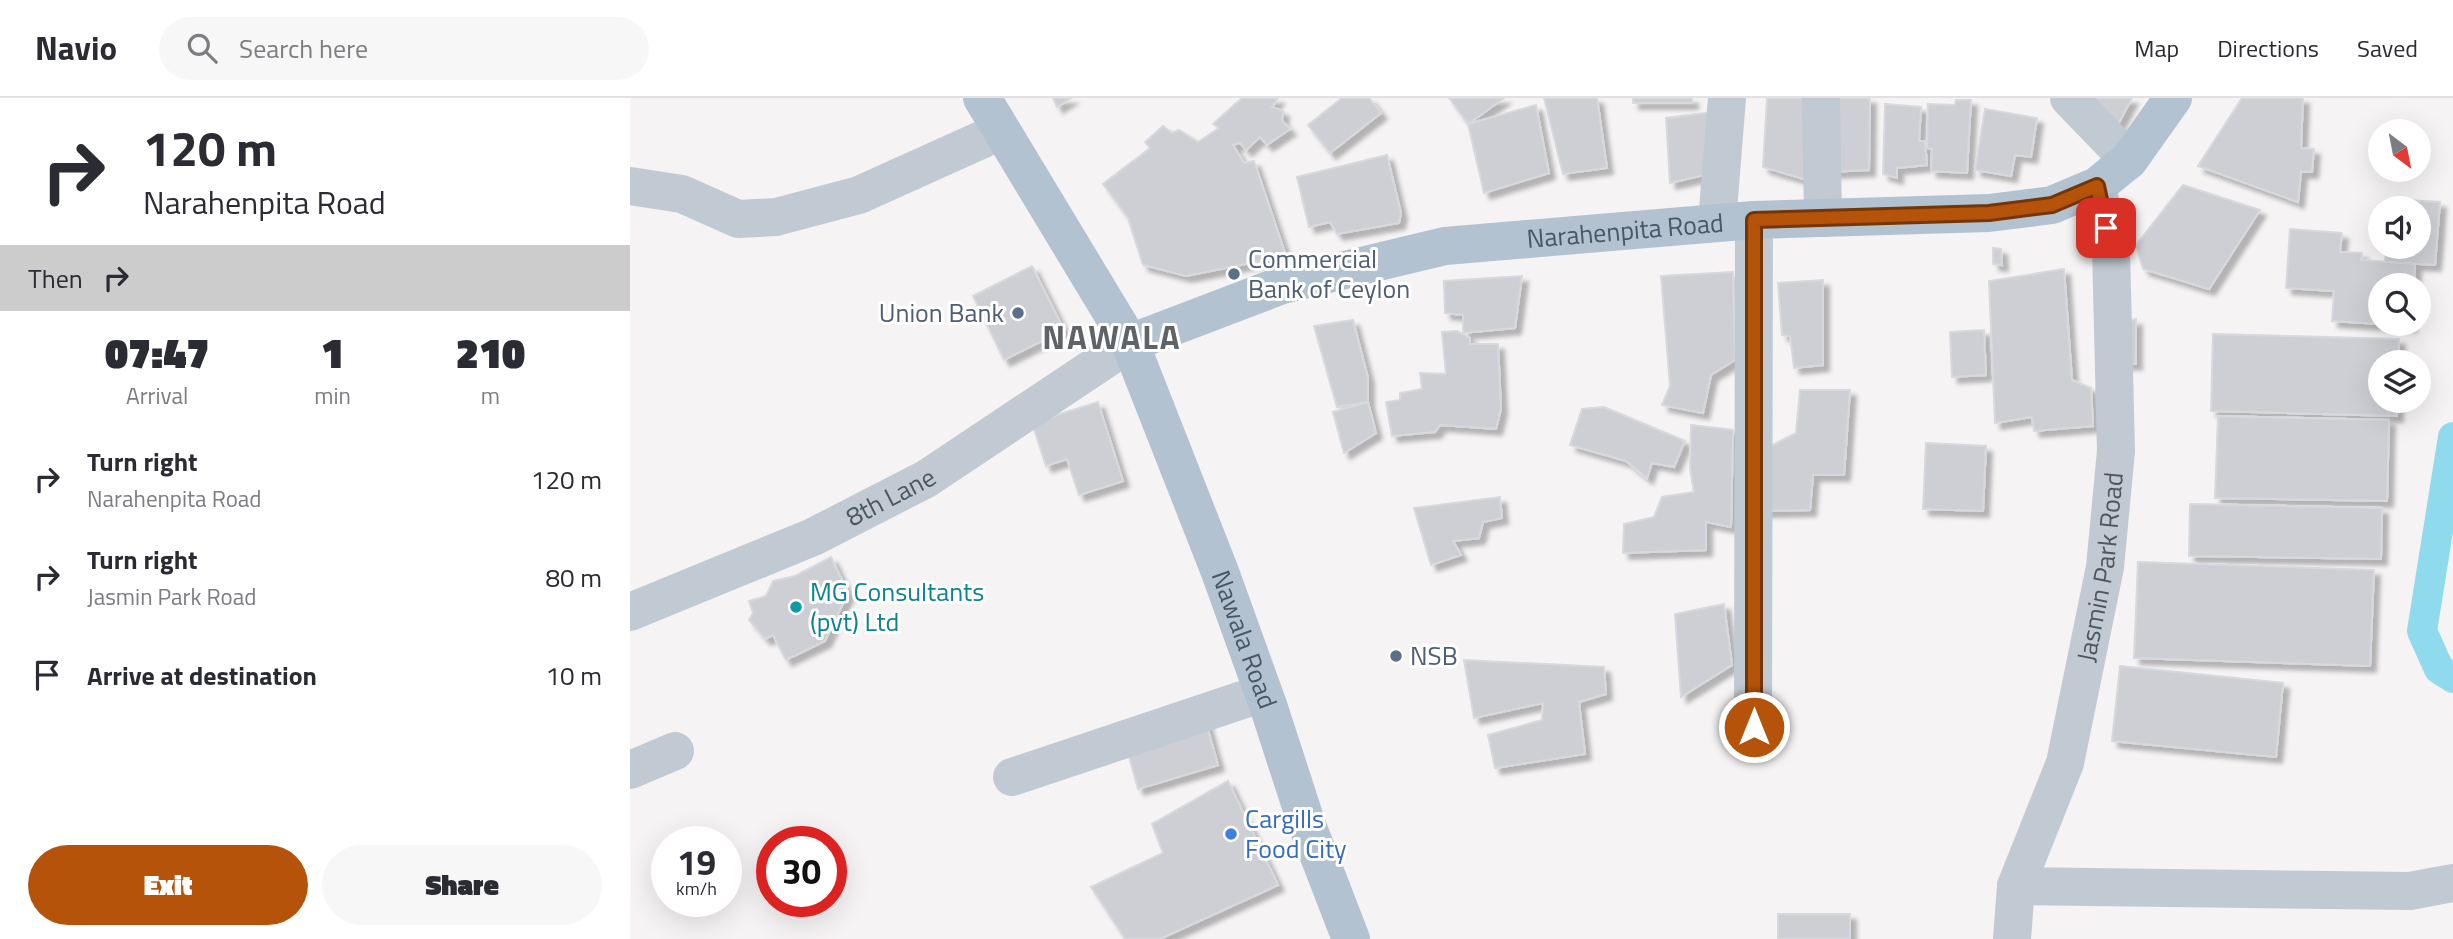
<!DOCTYPE html>
<html lang="en">
<head>
<meta charset="utf-8">
<style>
  :root { --surface:#fff; --page:#f7f7f7; --text:#2b2b33; --muted:#7c7c81; --line:#e1e1e2; --accent:#b45309 }
  body { margin:0; font-family:"Titillium Web",sans-serif; background:var(--page); color:var(--text); height:100vh; display:flex; flex-direction:column; font-size:26px; white-space:nowrap }
  * { box-sizing:border-box; margin:0 }
  p { font-size:23px; color:var(--muted) }
  .icon { flex:none; width:38px; height:38px; fill:none; stroke:currentColor; stroke-width:2; stroke-linecap:round; stroke-linejoin:round }
  .map { position:relative; flex:1; overflow:hidden }
  .side { display:flex; flex-direction:column; background:var(--surface); width:630px }
  .side>* { flex:none }
  .hud { background:#fff; color:var(--text); overflow:hidden }
  .needle { width:46px; rotate:148deg }
  .buttons { position:absolute; left:1738px; top:21px; display:grid; gap:14px }
  .buttons a { display:grid; place-items:center; width:63px; height:63px; border-radius:50%; background:var(--surface); box-shadow:0 7px 28px #0002; font-size:35px }
  .speed { position:absolute; left:21px; top:728px; display:flex; gap:14px; font-size:35px; font-weight:700; text-align:center }
  .speed>* { display:grid; place-content:center; width:91px; height:91px; border-radius:50%; background:var(--surface); box-shadow:0 7px 28px #0002; line-height:1 }
  .speed small { font-size:18px; font-weight:400 }
  .speed .limit { border:10px solid #d22; background:#fff; color:#111 }
  .pin { position:absolute; display:grid; place-items:center; width:60px; height:60px; color:#fff; margin:-30px; border-radius:14px; box-shadow:0 4px 10px #0006 }
  .me { position:absolute; width:77px; margin:-38px; rotate:0deg; stroke-linejoin:round; filter:drop-shadow(0 0 5px #0008) }
  .turn { display:flex; align-items:center; gap:24px; height:147px; padding:0 28px; font-size:32px }
  .turn .icon { width:91px; height:91px; stroke-width:2.5 }
  .turn b { display:block; font-size:49px; line-height:60px }
  .then { display:flex; align-items:center; height:66px; padding:0 28px; background:#0003; gap:14px; font-size:26px }
  .eta { display:flex; justify-content:space-evenly; align-items:center; height:119px; text-align:center }
  .eta b { font-size:42px; font-weight:800; line-height:49px }
  .cta { display:flex; gap:14px; margin-top:auto; padding:14px 28px }
  .cta a { flex:1; height:80px; border-radius:42px; background:var(--accent); color:#fff; font-size:28px; font-weight:800; line-height:80px; text-align:center }
  .cta a+a { background:var(--page); color:var(--text) }
  ul { padding:0; list-style:none }
  li { display:flex; align-items:center; gap:21px; height:98px; padding:0 28px }
  li div { flex:1 }
  li b { display:block; font-size:26px }
  li em { font-style:normal }
  header { display:flex; align-items:center; gap:42px; box-sizing:border-box; height:98px; padding:0 35px; background:var(--surface); border-bottom:2px solid var(--line) }
  header strong { font-size:33px }
  nav { display:flex; gap:38px; margin-inline-start:auto; font-size:24px }
  .search { width:490px; height:63px; background:var(--page); display:flex; align-items:center; gap:18px; box-sizing:border-box; padding:0 24px; border-radius:38px; color:var(--muted); font-size:26px }
  main { display:flex; flex:1; min-height:0 }
  .map>svg:first-child { display:block }
  .lines { fill:none; stroke-linecap:round; stroke-linejoin:round }
  .canal { stroke:#90daee; stroke-width:30 }
  .building { fill:#cdcfd5; stroke:#d7d9de; stroke-width:2; filter:url(#shadow) }
  .minor { stroke:#c1cad2; stroke-width:38 }
  .major { stroke:#b3c2d1; stroke-width:38 }
  .route-casing { stroke:#753606; stroke-width:18 }
  .route { stroke:#b45309; stroke-width:12 }
  .service-dot { fill:#5c6f8a; stroke:#fff; stroke-width:2.5 }
  .culture-dot { fill:#0f9aa8; stroke:#fff; stroke-width:2.5 }
  .shop-dot { fill:#3f7fe0; stroke:#fff; stroke-width:2.5 }
  .labels { text-anchor:middle; stroke-width:6; stroke-linejoin:round; paint-order:stroke }
  .street-label { font-size:26px; fill:#4a5661; stroke:#fff }
  .service-label { font-size:26px; fill:#4e5e75; stroke:#fff; text-anchor:start }
  .culture-label { font-size:26px; fill:#0d838f; stroke:#fff; text-anchor:start }
  .shop-label { font-size:26px; fill:#366cbe; stroke:#fff; text-anchor:start }
  .district-label { font-size:33px; font-weight:bold; letter-spacing:2px; fill:#5f6368; stroke:#fff }
</style>
</head>
<body>
<header>
<strong>Navio</strong>
<div class="search"><svg class="icon" aria-label="search" viewBox="0 0 24 24"><circle cx="10" cy="10" r="6"/><path d="M15 15l6 6"/></svg>Search here</div>
<nav><a>Map</a><a>Directions</a><a>Saved</a></nav>
</header>
<main>
<section class="side">
<div class="hud">
<div class="turn"><svg class="icon" aria-label="right" viewBox="0 0 24 24"><path d="M7 20v-9h11M14 6l5 5-5 5"/></svg><div><b>120 m</b>Narahenpita Road</div></div>
<div class="then">Then<svg class="icon" aria-label="right" viewBox="0 0 24 24"><path d="M7 20v-9h11M14 6l5 5-5 5"/></svg></div>
</div>
<div class="eta">
<div><b>07:47</b><p>Arrival</p></div>
<div><b>1</b><p>min</p></div>
<div><b>210</b><p>m</p></div>
</div>
<ul>
<li><svg class="icon" aria-label="right" viewBox="0 0 24 24"><path d="M7 20v-9h11M14 6l5 5-5 5"/></svg><div><b>Turn right</b><p>Narahenpita Road</p></div><em>120 m</em></li>
<li><svg class="icon" aria-label="right" viewBox="0 0 24 24"><path d="M7 20v-9h11M14 6l5 5-5 5"/></svg><div><b>Turn right</b><p>Jasmin Park Road</p></div><em>80 m</em></li>
<li><svg class="icon" aria-label="arrive" viewBox="0 0 24 24"><path d="M6 21V4h12l-3 4 3 4H6"/></svg><div><b>Arrive at destination</b></div><em>10 m</em></li>
</ul>
<div class="cta"><a>Exit</a><a>Share</a></div>
</section>
<div class="map">
<svg width="1823" height="841" viewBox="0 0 1823 841">
  <defs>
    <filter id="shadow"><feDropShadow dx="6" dy="6" stdDeviation="2" flood-color="#0004"/></filter>
  </defs>
  <rect width="100%" height="100%" fill="#f5f3f3"/>
  <g class="lines">
    <!-- canal -->
    <path class="canal" d="M 1823,339 L 1792,533 L 1809,571 L 1823,580"/>
  </g>
  <!-- building -->
  <g class="building">
    <path d="M 423,0 L 441,0 L 427,9 Z"/>
    <path d="M 612,0 L 648,0 L 642,9 L 653,13 L 652,23 L 660,31 L 637,47 L 630,39 L 616,52 L 610,45 L 603,47 L 614,65 L 624,63 L 656,158 L 556,178 L 513,167 L 498,120 L 473,86 L 520,50 L 515,44 L 533,28 L 542,35 L 549,32 L 568,44 L 589,30 L 583,26 Z"/>
    <path d="M 712,0 L 739,0 L 751,15 L 700,55 L 678,27 Z"/>
    <path d="M 819,0 L 874,0 L 838,26 Z"/>
    <path d="M 914,0 L 967,0 L 977,70 L 933,76 Z"/>
    <rect x="1003" y="0" width="59" height="5"/>
    <path d="M 1137,0 L 1182,0 L 1177,82 L 1133,69 Z"/>
    <path d="M 1195,0 L 1240,0 L 1239,72 L 1198,74 Z"/>
    <path d="M 1467,0 L 1502,0 L 1483,36 L 1458,9 Z"/>
    <path d="M 1612,0 L 1673,0 L 1671,50 L 1684,51 L 1682,74 L 1671,74 L 1668,104 L 1568,68 Z"/>
    <path d="M 1326,2 L 1341,2 L 1337,75 L 1301,73 L 1302,51 L 1297,50 L 1298,6 L 1325,7 Z"/>
    <path d="M 1255,6 L 1291,9 L 1289,43 L 1295,43 L 1297,67 L 1267,70 L 1267,80 L 1253,76 Z"/>
    <path d="M 906,7 L 919,75 L 854,95 L 838,26 Z"/>
    <path d="M 1355,11 L 1407,20 L 1401,59 L 1385,57 L 1381,78 L 1345,72 Z"/>
    <path d="M 1084,14 L 1087,74 L 1040,85 L 1036,20 Z"/>
    <path d="M 757,57 L 771,115 L 769,125 L 707,136 L 700,124 L 679,129 L 667,79 Z"/>
    <path d="M 1553,87 L 1630,112 L 1579,191 L 1513,171 L 1506,147 Z"/>
    <path d="M 1759,101 L 1810,104 L 1805,167 L 1755,164 L 1756,149 L 1788,149 L 1788,110 L 1758,110 Z"/>
    <path d="M 1660,131 L 1712,135 L 1710,154 L 1732,155 L 1731,162 L 1785,166 L 1784,187 L 1750,187 L 1750,226 L 1781,226 L 1781,228 L 1702,223 L 1704,193 L 1656,190 Z"/>
    <path d="M 1363,150 L 1371,151 L 1372,167 L 1363,166 Z"/>
    <path d="M 402,168 L 434,232 L 374,262 L 343,198 Z"/>
    <path d="M 1434,171 L 1442,282 L 1461,290 L 1463,328 L 1404,333 L 1402,319 L 1365,325 L 1359,183 Z"/>
    <path d="M 1103,174 L 1105,262 L 1081,277 L 1073,315 L 1032,307 L 1040,288 L 1031,178 Z"/>
    <path d="M 892,178 L 885,230 L 833,235 L 833,217 L 815,215 L 814,183 Z"/>
    <path d="M 1193,182 L 1193,267 L 1164,270 L 1160,238 L 1152,237 L 1148,185 Z"/>
    <path d="M 1506,221 L 1506,266 L 1494,265 L 1497,223 Z"/>
    <path d="M 723,222 L 738,280 L 738,304 L 707,309 L 684,228 Z"/>
    <path d="M 1354,232 L 1356,277 L 1322,279 L 1320,234 Z"/>
    <path d="M 827,233 L 840,240 L 840,246 L 868,246 L 871,311 L 866,331 L 810,327 L 805,334 L 762,338 L 756,304 L 770,302 L 770,295 L 792,291 L 790,275 L 816,276 L 812,234 Z"/>
    <path d="M 1583,236 L 1769,241 L 1768,264 L 1750,264 L 1750,303 L 1767,303 L 1767,318 L 1581,313 Z"/>
    <path d="M 1170,292 L 1220,292 L 1214,377 L 1183,377 L 1180,412 L 1133,413 L 1133,352 L 1166,335 Z"/>
    <path d="M 468,304 L 493,383 L 449,397 L 437,361 L 416,368 L 402,325 Z"/>
    <path d="M 738,304 L 746,335 L 714,355 L 703,314 Z"/>
    <path d="M 974,309 L 1055,343 L 1044,369 L 1022,365 L 1017,380 L 996,363 L 940,347 L 952,311 Z"/>
    <path d="M 1588,318 L 1759,322 L 1757,403 L 1585,400 Z"/>
    <path d="M 1061,327 L 1103,332 L 1101,429 L 1076,424 L 1076,452 L 993,455 L 994,426 L 1024,419 L 1032,399 L 1064,394 L 1060,371 Z"/>
    <path d="M 1296,345 L 1356,348 L 1353,413 L 1293,411 Z"/>
    <path d="M 870,399 L 872,420 L 853,424 L 849,440 L 823,443 L 831,457 L 801,467 L 784,410 Z"/>
    <path d="M 1560,406 L 1752,410 L 1751,461 L 1559,458 Z"/>
    <path d="M 201,459 L 218,495 L 195,543 L 156,562 L 143,537 L 135,541 L 119,522 L 123,515 L 119,503 L 136,498 L 143,483 L 165,478 Z"/>
    <path d="M 1508,464 L 1744,472 L 1740,568 L 1504,560 Z"/>
    <path d="M 1094,506 L 1102,567 L 1051,599 L 1045,516 Z"/>
    <path d="M 834,562 L 974,569 L 976,596 L 949,604 L 955,656 L 865,670 L 858,637 L 912,622 L 913,605 L 844,620 Z"/>
    <path d="M 1490,568 L 1653,585 L 1646,659 L 1482,643 Z"/>
    <path d="M 575,621 L 588,667 L 508,691 L 495,644 Z"/>
    <path d="M 598,683 L 648,787 L 530,841 L 495,841 L 461,789 L 533,755 L 522,726 Z"/>
    <rect x="1148" y="816" width="72" height="25"/>
  </g>
  <g class="lines">
    <!-- minor -->
    <g class="minor">
      <path d="M 1191,0 L 1193,120"/>
      <path d="M 1439,0 L 1499,62"/>
      <path d="M 0,88 L 52,96 L 108,121 L 146,119 L 229,97 L 371,33"/>
      <path d="M 1087,125 L 1097,0"/>
      <path id="s1" d="M 0,514 L 183,439 L 296,381 L 500,245"/>
      <path d="M 1123,629 L 1124,122"/>
      <path d="M 0,672 L 45,653"/>
      <path d="M 382,679 L 633,595"/>
      <path d="M 1386,788 L 1780,793 L 1823,785"/>
      <path id="s2" d="M 1382,841 L 1386,788 L 1435,665 L 1475,469 L 1486,353 L 1481,151 L 1467,88"/>
    </g>
    <!-- major -->
    <g class="major">
      <path id="s3" d="M 352,0 L 500,245 L 590,474 L 639,610 L 677,727 L 721,841"/>
      <path id="s4" d="M 500,245 L 652,187 L 815,148 L 1124,122 L 1359,115 L 1422,107 L 1467,88 L 1499,62 L 1543,0"/>
    </g>
  </g>
  <g class="lines">
    <defs>
      <path id="route" d="M 1124,629 L 1124,122 L 1359,115 L 1422,107 L 1467,88 L 1476,130"/>
    </defs>
    <!-- route casing -->
    <use href="#route" class="route-casing"/>
    <!-- route -->
    <use href="#route" class="route"/>
  </g>
  <!-- markers -->
  <g class="service-dot">
    <circle cx="604" cy="176" r="7"/>
    <circle cx="388" cy="215" r="7"/>
    <circle cx="766" cy="558" r="7"/>
  </g>
  <circle class="culture-dot" cx="166" cy="509" r="7"/>
  <circle class="shop-dot" cx="601" cy="736" r="7"/>
  <g class="labels">
    <!-- street labels -->
    <g class="street-label">
      <text dy="9" stroke="none"><textPath href="#s4" startOffset="511">Narahenpita Road</textPath></text>
      <text dy="9" stroke="none"><textPath href="#s1" startOffset="285">8th Lane</textPath></text>
      <text dy="9" stroke="none"><textPath href="#s2" startOffset="385">Jasmin Park Road</textPath></text>
      <text dy="9" stroke="none"><textPath href="#s3" startOffset="604">Nawala Road</textPath></text>
    </g>
    <!-- service labels -->
    <g class="service-label">
      <text x="618" y="170">Commercial<tspan x="618" dy="30">Bank of Ceylon</tspan></text>
      <text x="374" y="224" text-anchor="end">Union Bank</text>
      <text x="780" y="567">NSB</text>
    </g>
    <!-- culture labels -->
    <g class="culture-label">
      <text x="180" y="503">MG Consultants<tspan x="180" dy="30">(pvt) Ltd</tspan></text>
    </g>
    <!-- shop labels -->
    <g class="shop-label">
      <text x="615" y="730">Cargills<tspan x="615" dy="30">Food City</tspan></text>
    </g>
    <!-- district labels -->
    <g class="district-label">
      <text x="482" y="251">NAWALA</text>
    </g>
  </g>
</svg>
<div class="buttons">
<a><svg class="needle" viewBox="-14 -14 28 28"><path d="M0-13l5 13h-10z" fill="#e53935"/><path d="M0 13l5-13h-10z" fill="#7c7c81"/></svg></a>
<a><svg class="icon" aria-label="sound" viewBox="0 0 24 24"><path d="M4 9h4l5-4v14l-5-4H4zM17 9q2 3 0 6"/></svg></a>
<a><svg class="icon" aria-label="search" viewBox="0 0 24 24"><circle cx="10" cy="10" r="6"/><path d="M15 15l6 6"/></svg></a>
<a><svg class="icon" aria-label="layers" viewBox="0 0 24 24"><path d="M12 4l9 5-9 5-9-5zM3 14l9 5 9-5"/></svg></a>
</div>
<div class="speed"><div>19<small>km/h</small></div><div class="limit">30</div></div>
<div class="pin" style="left:1476px;top:130px;background:#d93025"><svg class="icon" aria-label="arrive" viewBox="0 0 24 24"><path d="M6 21V4h12l-3 4 3 4H6"/></svg></div>
<svg class="me" style="left:1124px;top:629px" viewBox="-20 -20 40 40"><circle r="17" fill="#b45309" stroke="#fff" stroke-width="3"/><path d="M0-11L8 9 0 5-8 9z" fill="#fff"/></svg>
</div>
</main>
</body>
</html>
